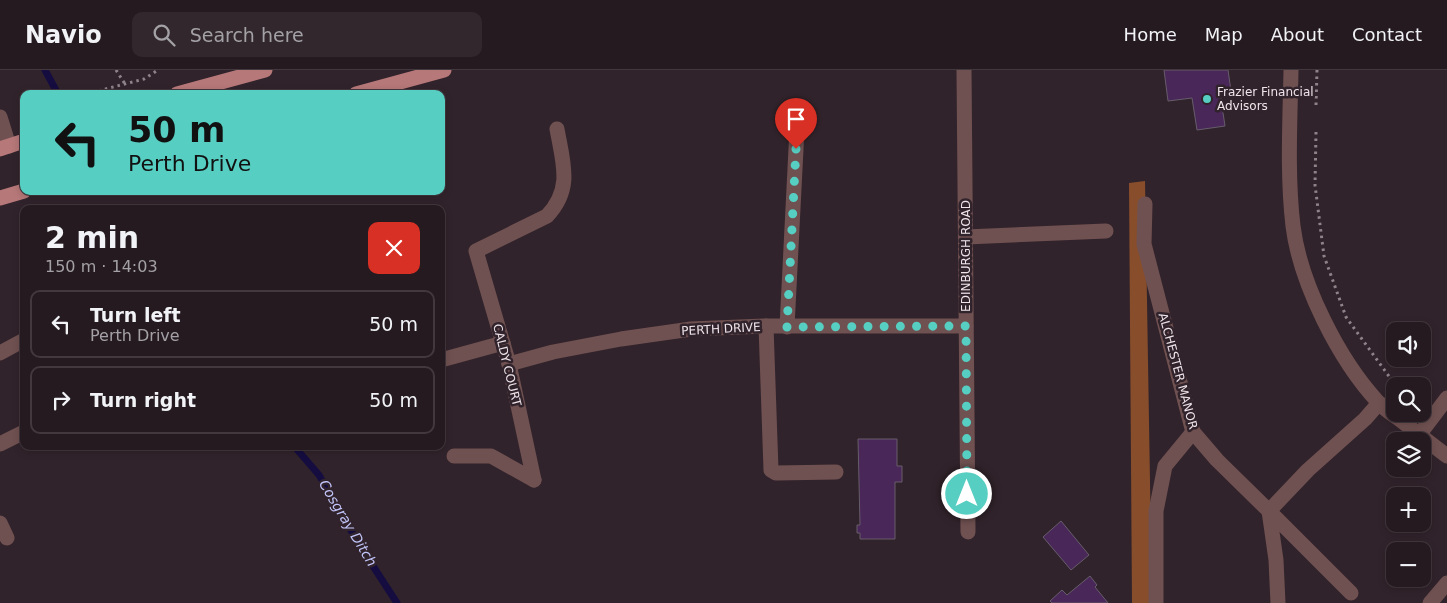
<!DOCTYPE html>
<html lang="en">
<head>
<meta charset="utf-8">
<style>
  :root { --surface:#251a20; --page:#31272d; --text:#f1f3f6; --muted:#a3a1a5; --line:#42383e }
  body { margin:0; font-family:"DejaVu Sans",sans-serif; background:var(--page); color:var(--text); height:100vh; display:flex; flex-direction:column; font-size:19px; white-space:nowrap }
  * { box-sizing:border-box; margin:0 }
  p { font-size:16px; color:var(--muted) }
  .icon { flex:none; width:28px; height:28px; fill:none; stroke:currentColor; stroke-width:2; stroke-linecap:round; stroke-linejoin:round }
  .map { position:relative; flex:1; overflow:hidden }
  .side { position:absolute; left:20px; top:135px; width:425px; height:245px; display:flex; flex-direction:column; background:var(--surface); border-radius:10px; box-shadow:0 2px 8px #0003,0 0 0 1px var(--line) }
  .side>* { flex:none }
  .hud { position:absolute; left:20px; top:20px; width:425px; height:105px; border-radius:10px; box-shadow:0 2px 8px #0003,0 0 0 1px var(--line); background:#57cec2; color:#111; overflow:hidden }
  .fabs { position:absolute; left:1386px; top:252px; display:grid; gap:10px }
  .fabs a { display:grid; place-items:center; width:45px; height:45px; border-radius:10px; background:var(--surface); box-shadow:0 2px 8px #0003,0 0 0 1px var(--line); font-size:25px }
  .pin { position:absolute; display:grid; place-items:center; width:42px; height:42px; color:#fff; margin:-51px -21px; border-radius:50% 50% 50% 0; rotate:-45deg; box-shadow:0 0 5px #0007 }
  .pin .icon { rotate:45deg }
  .me { position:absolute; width:55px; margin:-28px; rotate:0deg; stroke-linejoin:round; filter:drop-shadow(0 0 4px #0008) }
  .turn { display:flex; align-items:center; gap:18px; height:105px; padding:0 25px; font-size:22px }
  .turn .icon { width:65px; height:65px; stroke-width:2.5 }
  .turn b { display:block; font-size:35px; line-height:42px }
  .round { display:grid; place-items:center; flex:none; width:52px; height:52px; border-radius:10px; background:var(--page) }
  .overview { display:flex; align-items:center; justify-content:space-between; height:85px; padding:0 25px }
  h1 { font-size:30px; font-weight:700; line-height:38px }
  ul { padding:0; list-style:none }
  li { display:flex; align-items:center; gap:15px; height:68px; margin:0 10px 8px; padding:0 15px; border:2px solid var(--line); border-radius:10px }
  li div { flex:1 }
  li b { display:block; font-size:19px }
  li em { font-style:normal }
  header { display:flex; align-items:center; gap:30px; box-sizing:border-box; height:70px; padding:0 25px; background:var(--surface); border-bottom:1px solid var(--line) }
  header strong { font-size:24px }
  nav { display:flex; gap:28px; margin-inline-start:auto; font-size:18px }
  .search { width:350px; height:45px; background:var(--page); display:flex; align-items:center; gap:12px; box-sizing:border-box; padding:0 18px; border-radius:10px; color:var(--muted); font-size:19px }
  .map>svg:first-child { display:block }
  .forest { fill:#884e2b }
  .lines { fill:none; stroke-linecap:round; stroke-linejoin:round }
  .stream { stroke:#150d40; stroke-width:7 }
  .building { fill:#4a2759; stroke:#665d6b }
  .path { stroke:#8f838a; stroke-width:3; stroke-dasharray:2.5 4; stroke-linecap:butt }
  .minor { stroke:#705151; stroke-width:15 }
  .major { stroke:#b77879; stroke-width:15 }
  .route { stroke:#57cec2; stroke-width:9; stroke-dasharray:0 16.2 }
  .poi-dot { fill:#57cec2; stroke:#31232b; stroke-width:2 }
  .labels { text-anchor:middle; stroke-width:5; stroke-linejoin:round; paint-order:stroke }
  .poi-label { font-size:12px; fill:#eee4e9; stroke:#31232b; text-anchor:start }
  .street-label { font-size:12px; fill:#eee4e9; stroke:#31232b }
  .water-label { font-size:14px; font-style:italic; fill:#c1c4f8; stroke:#31232b }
</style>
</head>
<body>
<header>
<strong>Navio</strong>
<div class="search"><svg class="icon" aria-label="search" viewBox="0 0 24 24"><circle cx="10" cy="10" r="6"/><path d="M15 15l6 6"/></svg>Search here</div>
<nav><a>Home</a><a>Map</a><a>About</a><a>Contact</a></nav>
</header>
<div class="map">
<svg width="1447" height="533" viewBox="0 0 1447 533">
  <rect width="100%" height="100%" fill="#31232b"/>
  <!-- forest -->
  <path class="forest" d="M 1145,111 L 1152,533 L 1132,533 L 1129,113 Z"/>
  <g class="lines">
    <!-- stream -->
    <g class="stream">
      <path d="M 45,0 L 58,24"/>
      <path d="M 294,376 L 319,405 L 360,476 L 397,533"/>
    </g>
  </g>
  <!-- building -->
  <g class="building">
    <path d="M 1164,0 L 1228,0 L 1231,21 L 1220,23 L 1225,56 L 1197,60 L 1192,28 L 1168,31 Z"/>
    <path d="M 858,369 L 897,369 L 897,396 L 902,396 L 902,412 L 895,412 L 895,469 L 860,469 L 860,463 L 857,463 L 857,455 L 860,455 Z"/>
    <path d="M 1061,451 L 1089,485 L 1071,500 L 1043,467 Z"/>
    <path d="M 1090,506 L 1097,515 L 1095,517 L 1108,533 L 1052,533 L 1050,531 L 1062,520 L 1067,525 Z"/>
  </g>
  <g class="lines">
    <!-- path -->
    <g class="path">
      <path d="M 116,0 L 125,14"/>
      <path d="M 86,24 L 144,9 L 158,0"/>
      <path d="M 1316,35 L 1317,0"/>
      <path d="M 1316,62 L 1315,115 L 1324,186 L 1346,247 L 1396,316"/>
    </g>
    <!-- minor -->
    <g class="minor">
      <path d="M 964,0 L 968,462"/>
      <path d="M 1291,0 C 1290,52 1287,105 1293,156 C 1300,213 1339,290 1378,332 C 1384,339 1392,344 1399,349 C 1415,361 1431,374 1447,386"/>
      <path d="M 0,47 L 9,76"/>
      <path d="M 1145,134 L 1144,174 L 1193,362 L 1217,390 L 1269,441 L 1276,490 L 1278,533"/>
      <path d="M 966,167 L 1106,161"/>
      <path d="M 766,256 L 771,400 L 776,403 L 836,402"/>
      <path d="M 787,257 L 797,59"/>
      <path d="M 0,283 L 24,270"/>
      <path d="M 441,290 L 503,273"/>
      <path d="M 509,294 L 553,282 L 621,269 L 691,259 L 766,256 L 966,256"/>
      <path d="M 1419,365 L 1447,328"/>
      <path d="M 0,374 L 24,362"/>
      <path d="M 454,386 L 491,386 L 534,410"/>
      <path d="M 534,410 L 509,294 L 476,181 L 547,146 C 573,119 563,93 557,59"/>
      <path d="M 0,453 L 7,468"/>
      <path d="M 1351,523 L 1269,441 L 1308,400 L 1365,349 L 1379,333"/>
      <path d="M 1156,533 L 1156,441 L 1165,396 L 1193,362"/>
      <path d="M 1430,533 L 1447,513"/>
    </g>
    <!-- major -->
    <g class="major">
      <path d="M 177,24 L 265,0"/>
      <path d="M 356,24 L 444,0"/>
      <path d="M 0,79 L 24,71"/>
      <path d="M 0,128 L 24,121"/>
    </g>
  </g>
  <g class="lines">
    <!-- route -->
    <path class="route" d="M 796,79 L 787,257 L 966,256 L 967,424"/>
  </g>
  <!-- markers -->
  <circle class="poi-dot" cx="1207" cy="29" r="5"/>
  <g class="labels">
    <!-- poi labels -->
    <g class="poi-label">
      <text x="1217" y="26">Frazier Financial<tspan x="1217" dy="14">Advisors</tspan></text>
    </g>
    <!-- street labels -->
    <g class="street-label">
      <text transform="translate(966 186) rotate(-90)" y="4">EDINBURGH ROAD</text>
      <text transform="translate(721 259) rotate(-3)" y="4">PERTH DRIVE</text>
      <text transform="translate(507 295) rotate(76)" y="4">CALDY COURT</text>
      <text transform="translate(1178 301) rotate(75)" y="4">ALCHESTER MANOR</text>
    </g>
    <!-- water labels -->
    <g class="water-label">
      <text transform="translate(348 453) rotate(59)" y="5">Cosgray Ditch</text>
    </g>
  </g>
</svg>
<div class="fabs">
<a><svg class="icon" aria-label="sound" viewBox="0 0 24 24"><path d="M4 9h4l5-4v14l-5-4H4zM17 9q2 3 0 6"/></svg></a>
<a><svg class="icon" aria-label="search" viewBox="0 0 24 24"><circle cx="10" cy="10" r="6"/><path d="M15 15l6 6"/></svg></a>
<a><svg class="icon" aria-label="layers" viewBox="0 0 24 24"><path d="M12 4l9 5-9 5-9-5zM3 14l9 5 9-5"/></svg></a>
<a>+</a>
<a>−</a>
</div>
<div class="pin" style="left:796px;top:79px;background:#d93025"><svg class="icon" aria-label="arrive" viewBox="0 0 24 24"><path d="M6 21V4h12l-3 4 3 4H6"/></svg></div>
<svg class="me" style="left:967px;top:424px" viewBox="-20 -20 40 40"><circle r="17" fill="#57cec2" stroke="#fff" stroke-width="3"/><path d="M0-11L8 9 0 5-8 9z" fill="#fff"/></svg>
<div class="hud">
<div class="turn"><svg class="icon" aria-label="left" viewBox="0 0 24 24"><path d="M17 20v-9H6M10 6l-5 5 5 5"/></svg><div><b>50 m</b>Perth Drive</div></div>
</div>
<section class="side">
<div class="overview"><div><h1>2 min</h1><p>150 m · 14:03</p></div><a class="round" style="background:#d93025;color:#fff"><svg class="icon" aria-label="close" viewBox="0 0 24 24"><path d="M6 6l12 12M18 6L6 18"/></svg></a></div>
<ul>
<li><svg class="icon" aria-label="left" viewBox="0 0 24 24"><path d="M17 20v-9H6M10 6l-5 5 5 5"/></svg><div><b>Turn left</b><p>Perth Drive</p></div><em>50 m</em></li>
<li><svg class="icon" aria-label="right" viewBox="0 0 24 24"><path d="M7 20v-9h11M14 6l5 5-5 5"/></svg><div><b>Turn right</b></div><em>50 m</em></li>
</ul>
</section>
</div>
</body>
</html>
